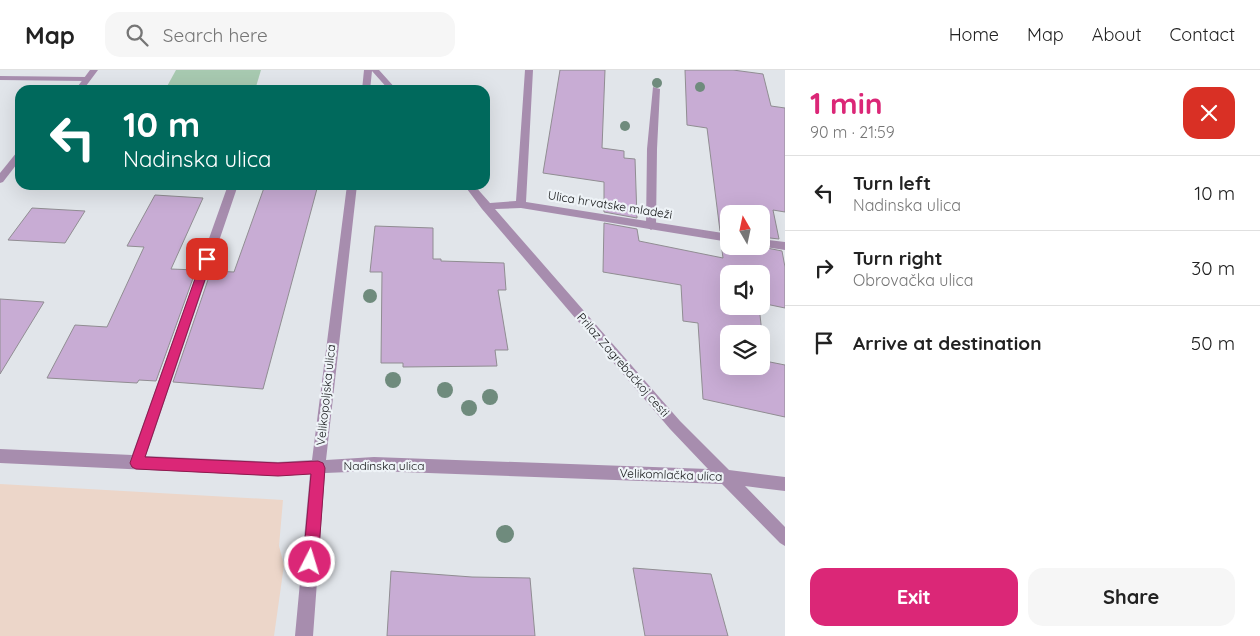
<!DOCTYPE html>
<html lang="en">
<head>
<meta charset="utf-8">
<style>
  :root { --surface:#fff; --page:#f6f6f6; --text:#222; --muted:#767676; --line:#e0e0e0; --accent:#db2777 }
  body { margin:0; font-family:Quicksand,sans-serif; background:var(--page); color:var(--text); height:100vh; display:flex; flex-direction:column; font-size:19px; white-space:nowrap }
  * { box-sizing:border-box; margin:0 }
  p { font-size:16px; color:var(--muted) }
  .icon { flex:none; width:28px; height:28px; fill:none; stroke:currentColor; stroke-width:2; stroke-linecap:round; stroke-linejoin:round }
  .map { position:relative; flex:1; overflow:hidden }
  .drawer { display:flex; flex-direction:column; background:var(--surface); width:475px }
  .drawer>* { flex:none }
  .hud { position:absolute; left:15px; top:15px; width:475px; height:105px; border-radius:15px; box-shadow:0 5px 20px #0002; background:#00695c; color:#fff; overflow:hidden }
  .needle { width:32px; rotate:351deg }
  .fabs { position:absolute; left:720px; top:135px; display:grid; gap:10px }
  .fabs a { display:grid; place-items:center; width:50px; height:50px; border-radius:10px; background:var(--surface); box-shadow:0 5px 20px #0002; font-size:25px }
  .pin { position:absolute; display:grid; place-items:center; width:42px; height:42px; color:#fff; margin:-21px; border-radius:10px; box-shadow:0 2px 8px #0006 }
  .me { position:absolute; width:55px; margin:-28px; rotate:5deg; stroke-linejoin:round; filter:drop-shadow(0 0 4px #0008) }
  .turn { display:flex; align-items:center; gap:18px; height:105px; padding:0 25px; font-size:22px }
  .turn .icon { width:65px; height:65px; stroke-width:2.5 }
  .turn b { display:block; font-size:35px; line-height:42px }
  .round { display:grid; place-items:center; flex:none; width:52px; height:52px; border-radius:15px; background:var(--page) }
  .head { display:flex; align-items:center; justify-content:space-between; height:85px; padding:0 25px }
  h1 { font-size:30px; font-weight:700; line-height:38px; color:var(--accent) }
  .action { display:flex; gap:10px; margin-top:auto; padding:10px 25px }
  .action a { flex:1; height:58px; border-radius:15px; background:var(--accent); color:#fff; font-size:20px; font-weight:700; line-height:58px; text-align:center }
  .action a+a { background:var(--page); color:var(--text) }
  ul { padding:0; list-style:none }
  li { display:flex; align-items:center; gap:15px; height:75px; padding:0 25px; border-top:1px solid var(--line) }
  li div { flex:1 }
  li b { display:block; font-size:19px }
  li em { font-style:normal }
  header { display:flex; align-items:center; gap:30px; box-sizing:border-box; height:70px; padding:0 25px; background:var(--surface); border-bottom:1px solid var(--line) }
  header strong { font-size:24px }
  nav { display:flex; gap:28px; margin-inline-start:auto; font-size:18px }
  .search { width:350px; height:45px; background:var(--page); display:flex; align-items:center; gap:12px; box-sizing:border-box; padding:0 18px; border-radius:15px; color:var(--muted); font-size:19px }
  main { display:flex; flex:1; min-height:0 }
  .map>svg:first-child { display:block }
  .commercial { fill:#ecd6c9 }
  .green { fill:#a7c9b0 }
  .building { fill:#c8acd4; stroke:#908d92; fill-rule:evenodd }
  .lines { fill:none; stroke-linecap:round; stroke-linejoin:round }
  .service { fill:#a78dae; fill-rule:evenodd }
  .minor { fill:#a78dae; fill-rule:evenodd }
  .tree { fill:#6f8b7d }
  .route { fill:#db2777; stroke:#8e194d }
  .labels { text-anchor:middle; stroke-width:4.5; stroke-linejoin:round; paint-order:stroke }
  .street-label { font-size:12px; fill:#111314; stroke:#eef3f7 }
</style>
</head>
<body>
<header>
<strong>Map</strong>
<div class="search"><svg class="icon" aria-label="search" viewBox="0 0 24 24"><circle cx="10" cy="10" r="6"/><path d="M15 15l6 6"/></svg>Search here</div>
<nav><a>Home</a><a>Map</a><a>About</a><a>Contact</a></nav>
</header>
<main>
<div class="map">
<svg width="785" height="566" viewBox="0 0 785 566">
  <rect width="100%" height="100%" fill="#e1e5ea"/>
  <!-- commercial -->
  <path class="commercial" d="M 0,414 L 283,430 L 279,476 L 284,495 L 274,566 L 0,566 Z"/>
  <!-- green -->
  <path class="green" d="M 176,0 L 261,0 L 255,20 L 165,20 Z"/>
  <!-- building -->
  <g class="building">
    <path d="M 560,0 L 605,0 L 602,78 L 624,81 L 624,88 L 635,89 L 637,148 L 604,142 L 604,112 L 543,103 Z"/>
    <path d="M 685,0 L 733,0 L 763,4 L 771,36 L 785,38 L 785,142 L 773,140 L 779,169 L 761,167 L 761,144 L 729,144 L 729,162 L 720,161 L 707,58 L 687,55 Z"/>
    <path d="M 265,115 L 318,115 L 263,319 L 173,312 L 211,201 L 234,202 Z"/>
    <path d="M 155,125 L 203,128 L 171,199 L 196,200 L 156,311 L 139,310 L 137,313 L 47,308 L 75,255 L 107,257 L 144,177 L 127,176 Z"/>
    <path d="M 32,138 L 85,141 L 65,173 L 8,170 Z"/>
    <path d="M 604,153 L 637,159 L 639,171 L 723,188 L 721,173 L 729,174 L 729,176 L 757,176 L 782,181 L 785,197 L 785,238 L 761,233 L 761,204 L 729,204 L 729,236 L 759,236 L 765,291 L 785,295 L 785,347 L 703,329 L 698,253 L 683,251 L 681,215 L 603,202 ZM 729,264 L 761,264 L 761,296 L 729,296 Z"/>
    <path d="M 375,156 L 433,158 L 433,189 L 441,189 L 441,191 L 504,193 L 506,220 L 498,220 L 508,280 L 495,280 L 497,296 L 403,297 L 403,293 L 381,293 L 382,202 L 370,202 Z"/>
    <path d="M 0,229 L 44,232 L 0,304 Z"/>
    <path d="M 633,498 L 711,504 L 728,566 L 645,566 Z"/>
    <path d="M 391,501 L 472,507 L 530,508 L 535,566 L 387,566 Z"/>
  </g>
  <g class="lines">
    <!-- service -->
    <g class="service">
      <path d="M 0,6 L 87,7 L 91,9 L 87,11 L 0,10 Z"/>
      <path d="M 653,17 L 660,19 L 657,79 L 656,156 L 651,160 L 646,156 L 647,79 Z"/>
    </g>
    <!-- minor -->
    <g class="minor">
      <path d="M 90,0 L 98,0 L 83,20 L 75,20 Z"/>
      <path d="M 364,0 L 379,0 L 397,20 L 389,20 L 372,1 L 370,20 L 362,20 Z"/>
      <path d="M 525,0 L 533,0 L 526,132 L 729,164 L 729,172 L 521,138 L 495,139 L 680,351 L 729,400 L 785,407 L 785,421 L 745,416 L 785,457 L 785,476 L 780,473 L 722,414 L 374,401 L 325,403 L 313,566 L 295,566 L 310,404 L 278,406 L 0,393 L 0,379 L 132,385 L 228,115 L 238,115 L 146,386 L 278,392 L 312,390 L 347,115 L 357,115 L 326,390 L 374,387 L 708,399 L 670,359 L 482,139 L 464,115 L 474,115 L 490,133 L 516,131 Z"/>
      <path d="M 20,81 L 20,90 L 3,112 L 0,113 L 0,103 L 17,82 Z"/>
      <path d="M 761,169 L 785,172 L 785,180 L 759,176 L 761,176 Z"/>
    </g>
  </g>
  <!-- trees -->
  <g class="tree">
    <circle cx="657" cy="13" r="5"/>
    <circle cx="700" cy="17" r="5"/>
    <circle cx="625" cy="56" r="5"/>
    <circle cx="370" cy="226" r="7"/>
    <circle cx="393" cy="310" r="8"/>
    <circle cx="445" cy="320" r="8"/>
    <circle cx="490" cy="327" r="8"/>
    <circle cx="469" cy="338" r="8"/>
    <circle cx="505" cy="464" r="9"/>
  </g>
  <!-- route -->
  <path class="route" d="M 207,185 L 212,189 L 145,387 L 278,393 L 318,391 L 323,393 L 325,398 L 318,492 L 316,498 L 310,500 L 305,498 L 303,492 L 311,404 L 278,406 L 136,399 L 132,397 L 130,393 L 202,189 Z"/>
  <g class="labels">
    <!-- street labels -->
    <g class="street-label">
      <text transform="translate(610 135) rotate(9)" y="4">Ulica hrvatske mladeži</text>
      <text transform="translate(623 295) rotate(49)" y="4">Prilaz Zagrebačkoj cesti</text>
      <text transform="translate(326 325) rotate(-84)" y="4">Velikopoljska ulica</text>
      <text x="384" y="400">Nadinska ulica</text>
      <text transform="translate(671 405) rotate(2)" y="4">Velikomlačka ulica</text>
    </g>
  </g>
</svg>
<div class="fabs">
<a><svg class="needle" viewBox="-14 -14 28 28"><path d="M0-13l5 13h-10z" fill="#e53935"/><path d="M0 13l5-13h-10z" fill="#767676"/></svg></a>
<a><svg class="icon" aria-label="sound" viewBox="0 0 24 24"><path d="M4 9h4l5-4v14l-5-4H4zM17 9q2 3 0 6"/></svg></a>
<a><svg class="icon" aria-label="layers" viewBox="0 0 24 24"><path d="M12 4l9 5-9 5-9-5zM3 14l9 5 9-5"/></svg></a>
</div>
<div class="pin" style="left:207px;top:189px;background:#d93025"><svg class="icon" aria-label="arrive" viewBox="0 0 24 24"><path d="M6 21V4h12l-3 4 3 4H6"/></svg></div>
<svg class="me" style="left:310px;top:492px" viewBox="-20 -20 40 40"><circle r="17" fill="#db2777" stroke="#fff" stroke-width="3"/><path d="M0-11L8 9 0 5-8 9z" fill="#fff"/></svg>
<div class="hud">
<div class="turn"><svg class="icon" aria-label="left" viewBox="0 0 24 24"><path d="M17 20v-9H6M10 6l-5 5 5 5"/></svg><div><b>10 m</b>Nadinska ulica</div></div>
</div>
</div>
<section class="drawer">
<div class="head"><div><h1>1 min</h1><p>90 m · 21:59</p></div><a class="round" style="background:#d93025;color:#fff"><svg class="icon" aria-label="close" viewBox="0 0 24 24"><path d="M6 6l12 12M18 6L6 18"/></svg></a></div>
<ul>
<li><svg class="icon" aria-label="left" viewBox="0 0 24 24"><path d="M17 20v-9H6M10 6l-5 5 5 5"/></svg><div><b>Turn left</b><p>Nadinska ulica</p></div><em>10 m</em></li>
<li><svg class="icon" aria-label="right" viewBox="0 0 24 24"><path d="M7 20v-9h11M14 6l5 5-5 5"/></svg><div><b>Turn right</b><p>Obrovačka ulica</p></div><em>30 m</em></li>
<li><svg class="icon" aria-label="arrive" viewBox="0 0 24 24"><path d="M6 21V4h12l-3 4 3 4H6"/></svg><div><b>Arrive at destination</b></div><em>50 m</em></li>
</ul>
<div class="action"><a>Exit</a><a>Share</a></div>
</section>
</main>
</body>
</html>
